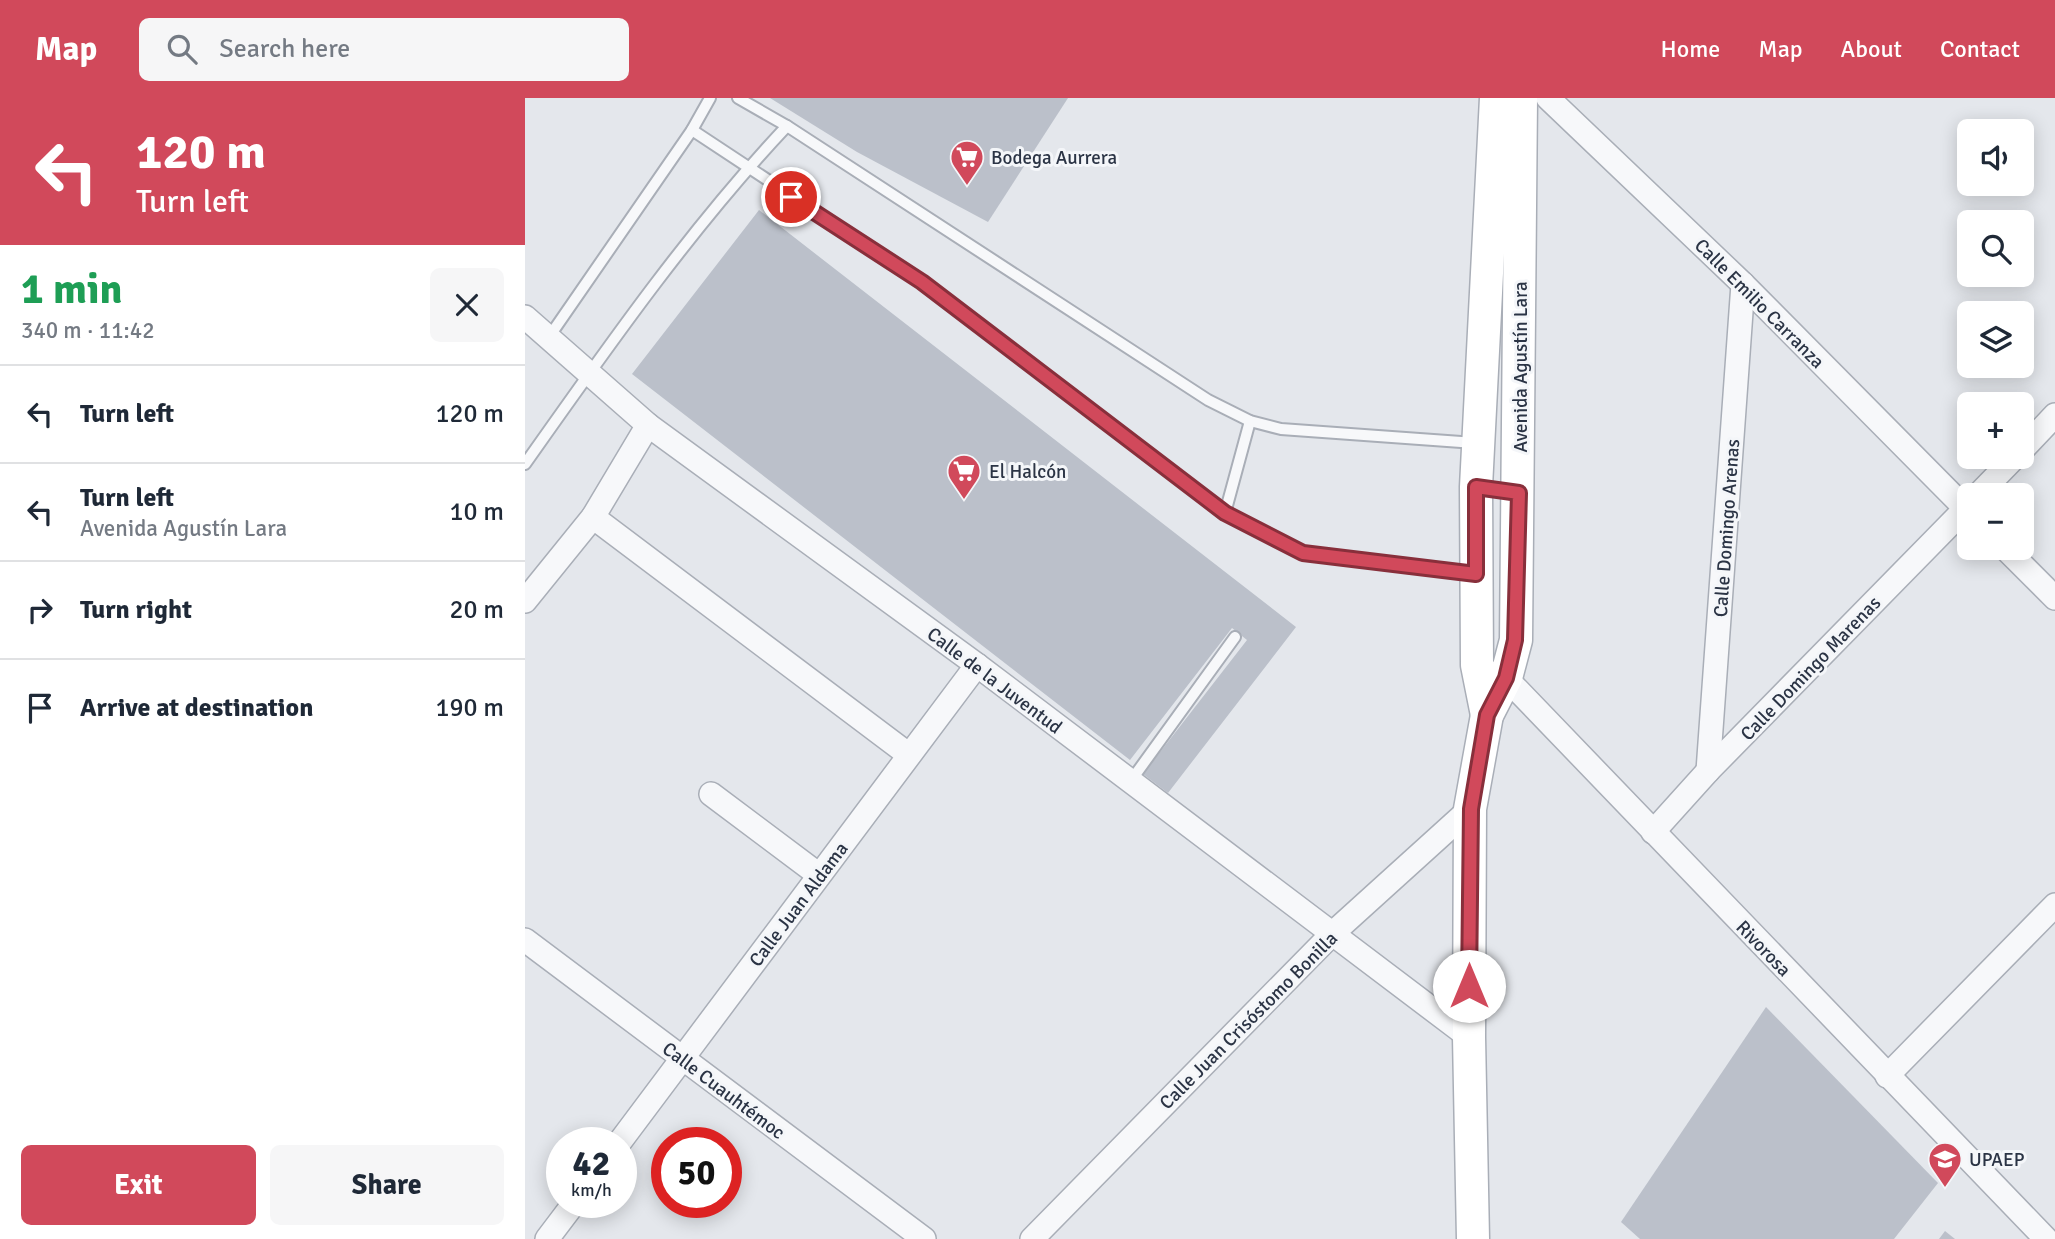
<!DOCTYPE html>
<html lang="en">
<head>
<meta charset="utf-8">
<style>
  :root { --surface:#fff; --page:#f6f6f7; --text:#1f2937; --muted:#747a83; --line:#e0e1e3; --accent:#d1495b }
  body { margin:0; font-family:Signika,sans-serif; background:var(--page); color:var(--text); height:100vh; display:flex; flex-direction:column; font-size:26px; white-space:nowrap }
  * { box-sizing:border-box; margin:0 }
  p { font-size:23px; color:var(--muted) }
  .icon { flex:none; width:38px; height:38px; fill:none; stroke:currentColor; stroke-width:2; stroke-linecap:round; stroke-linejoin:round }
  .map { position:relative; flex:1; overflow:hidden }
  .drawer { display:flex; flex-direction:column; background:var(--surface); width:525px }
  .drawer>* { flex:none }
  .hud { background:#d1495b; color:#fff; overflow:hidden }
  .tools { position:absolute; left:1432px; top:21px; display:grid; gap:14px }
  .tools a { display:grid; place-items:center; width:77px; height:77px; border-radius:10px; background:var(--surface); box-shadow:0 4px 18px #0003; font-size:35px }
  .speed { position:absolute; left:21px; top:1029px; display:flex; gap:14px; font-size:35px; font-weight:700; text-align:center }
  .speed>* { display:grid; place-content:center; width:91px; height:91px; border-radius:50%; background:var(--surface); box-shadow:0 4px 18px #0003; line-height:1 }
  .speed small { font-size:18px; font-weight:400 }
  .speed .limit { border:10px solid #d22; background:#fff; color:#111 }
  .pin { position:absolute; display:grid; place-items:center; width:60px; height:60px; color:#fff; margin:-30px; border:4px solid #fff; border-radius:50%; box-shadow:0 2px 7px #0007 }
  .me { position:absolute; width:77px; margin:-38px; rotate:0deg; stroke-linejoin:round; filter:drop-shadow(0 0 5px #0008) }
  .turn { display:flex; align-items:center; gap:24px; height:147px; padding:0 21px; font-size:32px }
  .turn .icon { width:91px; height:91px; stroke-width:2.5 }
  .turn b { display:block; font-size:49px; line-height:60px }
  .round { display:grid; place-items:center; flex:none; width:74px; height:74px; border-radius:10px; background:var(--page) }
  .head { display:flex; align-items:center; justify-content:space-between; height:119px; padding:0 21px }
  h1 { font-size:42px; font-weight:800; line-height:52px; color:#1e9e55 }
  .cta { display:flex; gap:14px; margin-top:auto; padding:14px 21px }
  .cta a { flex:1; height:80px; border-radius:10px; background:var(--accent); color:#fff; font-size:28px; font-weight:800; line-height:80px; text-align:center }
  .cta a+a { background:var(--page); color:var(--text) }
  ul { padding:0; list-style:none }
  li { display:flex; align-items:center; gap:21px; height:98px; padding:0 21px; border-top:2px solid var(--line) }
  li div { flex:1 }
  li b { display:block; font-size:26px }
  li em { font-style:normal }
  header { display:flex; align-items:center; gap:42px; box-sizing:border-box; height:98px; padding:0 35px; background:var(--accent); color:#fff }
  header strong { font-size:33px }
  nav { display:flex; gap:38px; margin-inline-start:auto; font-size:24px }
  .search { width:490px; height:63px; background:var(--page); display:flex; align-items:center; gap:18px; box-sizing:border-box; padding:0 24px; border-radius:10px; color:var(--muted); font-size:26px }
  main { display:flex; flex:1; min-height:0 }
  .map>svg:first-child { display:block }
  .building { fill:#bbc0ca }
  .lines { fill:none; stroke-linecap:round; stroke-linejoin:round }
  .lane-casing { stroke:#a9aeb7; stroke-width:14 }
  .street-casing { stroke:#a9aeb7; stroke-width:26 }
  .secondary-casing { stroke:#a9aeb7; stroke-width:35 }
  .lane { stroke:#f7f8fa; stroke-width:10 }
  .street { stroke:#f7f8fa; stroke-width:23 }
  .secondary { stroke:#fff; stroke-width:32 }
  .route-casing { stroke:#882f3b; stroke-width:18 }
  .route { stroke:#d1495b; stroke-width:12 }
  .labels { text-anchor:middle; stroke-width:6; stroke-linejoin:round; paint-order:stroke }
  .poi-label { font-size:19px; fill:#2b3445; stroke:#f4f6f9; text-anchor:start }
  .street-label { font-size:19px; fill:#2b3445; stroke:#f4f6f9 }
</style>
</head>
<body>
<header>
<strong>Map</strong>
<div class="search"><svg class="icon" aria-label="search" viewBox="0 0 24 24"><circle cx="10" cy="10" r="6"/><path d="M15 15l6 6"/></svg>Search here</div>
<nav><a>Home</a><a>Map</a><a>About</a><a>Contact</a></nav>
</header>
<main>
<section class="drawer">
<div class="hud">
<div class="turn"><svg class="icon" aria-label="left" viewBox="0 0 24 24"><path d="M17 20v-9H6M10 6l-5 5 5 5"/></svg><div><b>120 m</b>Turn left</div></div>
</div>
<div class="head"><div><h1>1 min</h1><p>340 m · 11:42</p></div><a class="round"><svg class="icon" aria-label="close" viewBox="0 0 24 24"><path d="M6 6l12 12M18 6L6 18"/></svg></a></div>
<ul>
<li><svg class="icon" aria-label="left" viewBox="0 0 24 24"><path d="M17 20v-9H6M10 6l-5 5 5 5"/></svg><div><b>Turn left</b></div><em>120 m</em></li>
<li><svg class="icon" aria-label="left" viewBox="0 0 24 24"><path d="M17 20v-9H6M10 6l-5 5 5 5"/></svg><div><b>Turn left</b><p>Avenida Agustín Lara</p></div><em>10 m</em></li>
<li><svg class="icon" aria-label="right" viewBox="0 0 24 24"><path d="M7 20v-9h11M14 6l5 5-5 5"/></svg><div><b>Turn right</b></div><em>20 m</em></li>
<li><svg class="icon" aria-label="arrive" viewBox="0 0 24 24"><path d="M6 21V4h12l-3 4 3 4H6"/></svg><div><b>Arrive at destination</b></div><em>190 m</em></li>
</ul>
<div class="cta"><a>Exit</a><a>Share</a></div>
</section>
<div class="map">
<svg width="1530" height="1141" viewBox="0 0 1530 1141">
  <rect width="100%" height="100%" fill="#e4e7ec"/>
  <!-- building -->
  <g class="building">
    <path d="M 245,0 L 543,0 L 463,124 L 332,54 Z"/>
    <path d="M 234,112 L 771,529 L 643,695 L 618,676 L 722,542 L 707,530 L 605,662 L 107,276 Z"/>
    <path d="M 1241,909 L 1413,1085 L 1369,1141 L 1115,1141 L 1096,1124 Z"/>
    <path d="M 1420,1133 L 1430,1141 L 1414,1141 Z"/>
  </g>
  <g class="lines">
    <defs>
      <g id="lane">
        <path d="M 213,0 L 262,28"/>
        <path d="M 167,32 L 397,184 L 700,415 L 778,455 L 948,475"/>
        <path d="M 24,239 L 167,32 L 185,0"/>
        <path d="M 0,366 C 82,250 165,131 262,28 L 683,302 L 725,323 L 756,331 L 950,345"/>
        <path d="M 700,415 L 725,323"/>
        <path d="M 605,684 L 710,539"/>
      </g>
      <g id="street">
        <path d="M 1023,0 L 1218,186 L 1444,414"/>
        <path d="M 0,219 L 123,327 L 452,567 L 944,939"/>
        <path d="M 1496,353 L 1530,317"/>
        <path d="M 1453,397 L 1490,359"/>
        <path d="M 68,419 L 384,657"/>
        <path d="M 1480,450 L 1530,500"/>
        <path d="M 0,503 L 68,419 L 123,327"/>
        <path d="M 970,575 L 981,580 L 1521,1141"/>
        <path d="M 1183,673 L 1218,186"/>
        <path d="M 186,696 L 294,777"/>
        <path d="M 1128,734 L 1183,673 L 1444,407"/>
        <path d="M 0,842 L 399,1141"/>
        <path d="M 1362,978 L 1530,807"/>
        <path d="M 94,1045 L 452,567"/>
        <path d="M 22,1141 L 50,1104"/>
        <path d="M 507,1141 L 808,835 L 945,711"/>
      </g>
      <g id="secondary">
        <path d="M 962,617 L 952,567 L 951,389 L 971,0"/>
        <path d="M 948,1141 L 944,939 L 945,711 L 962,617 L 981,580 L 991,542 L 996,0"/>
      </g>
    </defs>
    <!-- lane casing -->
    <use href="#lane" class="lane-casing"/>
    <!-- street casing -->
    <use href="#street" class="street-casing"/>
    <!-- secondary casing -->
    <use href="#secondary" class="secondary-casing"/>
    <!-- lane -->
    <use href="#lane" class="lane"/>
    <!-- street -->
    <use href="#street" class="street"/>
    <!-- secondary -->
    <use href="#secondary" class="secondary"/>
  </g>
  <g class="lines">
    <defs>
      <path id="route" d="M 266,99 L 397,184 L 700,415 L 778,455 L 951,476 L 951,389 L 994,395 L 990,542 L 981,580 L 962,617 L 946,711 L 944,888"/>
    </defs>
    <!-- route casing -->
    <use href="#route" class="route-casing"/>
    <!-- route -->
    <use href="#route" class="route"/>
  </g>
  <!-- icons -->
  <defs>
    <symbol id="supermarket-pin" viewBox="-11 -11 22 30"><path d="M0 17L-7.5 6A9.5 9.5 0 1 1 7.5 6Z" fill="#d1495b" stroke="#f4f6f9"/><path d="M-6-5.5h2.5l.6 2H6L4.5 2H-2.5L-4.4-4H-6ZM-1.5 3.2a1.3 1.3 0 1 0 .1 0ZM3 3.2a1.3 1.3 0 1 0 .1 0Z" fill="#fff"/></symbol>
    <symbol id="school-pin" viewBox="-11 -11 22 30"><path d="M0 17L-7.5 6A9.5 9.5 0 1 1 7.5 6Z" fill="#d1495b" stroke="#f4f6f9"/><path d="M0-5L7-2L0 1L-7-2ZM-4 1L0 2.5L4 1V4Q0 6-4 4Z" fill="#fff"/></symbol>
  </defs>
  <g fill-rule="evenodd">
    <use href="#supermarket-pin" x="423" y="40" width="38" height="52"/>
    <use href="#supermarket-pin" x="420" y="354" width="38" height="52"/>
    <use href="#school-pin" x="1401" y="1042" width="38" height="52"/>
  </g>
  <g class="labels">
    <!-- poi labels -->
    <g class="poi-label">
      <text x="466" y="66">Bodega Aurrera</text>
      <text x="464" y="380">El Halcón</text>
      <text x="1444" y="1068">UPAEP</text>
    </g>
    <!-- street labels -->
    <g class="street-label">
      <text transform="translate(1235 205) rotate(45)" y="7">Calle Emilio Carranza</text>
      <text transform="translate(995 269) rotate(-90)" y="7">Avenida Agustín Lara</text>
      <text transform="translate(1201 430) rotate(-86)" y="7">Calle Domingo Arenas</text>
      <text transform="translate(1285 570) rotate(-46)" y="7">Calle Domingo Marenas</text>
      <text transform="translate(470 582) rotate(37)" y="7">Calle de la Juventud</text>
      <text transform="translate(273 806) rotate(-53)" y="7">Calle Juan Aldama</text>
      <text transform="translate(1239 850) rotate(46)" y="7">Rivorosa</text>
      <text transform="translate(723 922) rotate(-45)" y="7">Calle Juan Crisóstomo Bonilla</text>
      <text transform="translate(199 992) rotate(37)" y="7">Calle Cuauhtémoc</text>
    </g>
  </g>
</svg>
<div class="tools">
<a><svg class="icon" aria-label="sound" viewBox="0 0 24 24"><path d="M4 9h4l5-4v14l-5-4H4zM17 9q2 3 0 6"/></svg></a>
<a><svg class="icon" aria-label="search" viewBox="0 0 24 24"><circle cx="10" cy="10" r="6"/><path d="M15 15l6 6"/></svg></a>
<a><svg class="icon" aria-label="layers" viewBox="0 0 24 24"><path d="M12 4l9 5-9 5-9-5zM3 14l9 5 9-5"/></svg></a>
<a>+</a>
<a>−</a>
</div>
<div class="speed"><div>42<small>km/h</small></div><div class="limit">50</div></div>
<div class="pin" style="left:266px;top:99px;background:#d93025"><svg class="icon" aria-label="arrive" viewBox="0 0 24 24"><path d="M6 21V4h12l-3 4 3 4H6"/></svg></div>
<svg class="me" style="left:944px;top:888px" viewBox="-20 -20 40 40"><circle r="19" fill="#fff"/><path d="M0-13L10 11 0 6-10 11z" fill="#d1495b"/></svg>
</div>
</main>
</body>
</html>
